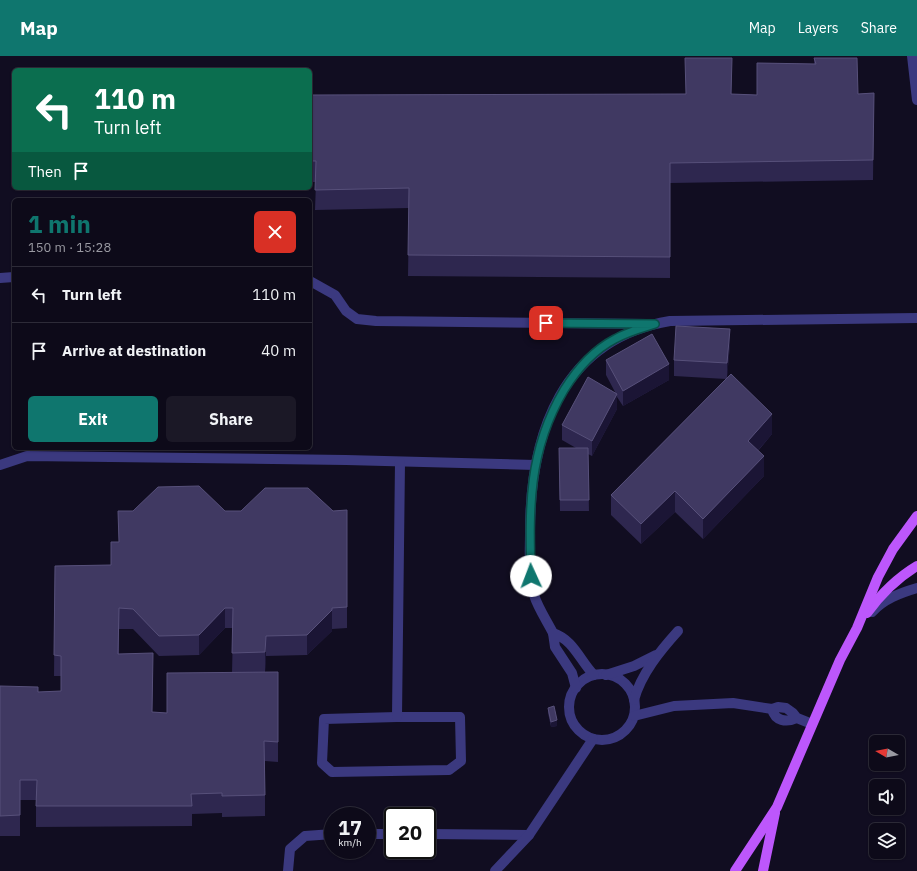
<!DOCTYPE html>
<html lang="en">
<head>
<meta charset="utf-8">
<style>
  :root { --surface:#0d0a19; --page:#1b1826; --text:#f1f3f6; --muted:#9a9aa2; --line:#2d2b38; --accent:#0f766e }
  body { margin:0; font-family:"IBM Plex Sans",sans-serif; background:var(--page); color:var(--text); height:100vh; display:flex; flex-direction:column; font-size:15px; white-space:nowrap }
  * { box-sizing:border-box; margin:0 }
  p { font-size:13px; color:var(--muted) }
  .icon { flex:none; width:22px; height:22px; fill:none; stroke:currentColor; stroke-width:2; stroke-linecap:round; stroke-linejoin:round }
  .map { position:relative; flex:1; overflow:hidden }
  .sheet { position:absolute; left:12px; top:142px; width:300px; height:252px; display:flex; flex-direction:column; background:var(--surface); border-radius:6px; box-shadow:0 1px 3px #0004,0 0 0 1px var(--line) }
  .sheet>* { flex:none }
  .hud { position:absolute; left:12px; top:12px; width:300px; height:122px; border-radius:6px; box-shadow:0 1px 3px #0004,0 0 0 1px var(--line); background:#0b6e4f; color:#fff; overflow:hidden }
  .needle { width:26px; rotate:279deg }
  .controls { position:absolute; left:869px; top:679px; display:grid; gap:8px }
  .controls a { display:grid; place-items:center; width:36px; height:36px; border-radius:6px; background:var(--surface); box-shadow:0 1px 3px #0004,0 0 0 1px var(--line); font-size:20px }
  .speed { position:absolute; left:324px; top:751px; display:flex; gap:8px; font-size:20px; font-weight:700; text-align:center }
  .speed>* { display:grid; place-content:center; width:52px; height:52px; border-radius:50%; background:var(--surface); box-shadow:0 1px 3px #0004,0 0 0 1px var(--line); line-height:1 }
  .speed small { font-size:10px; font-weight:400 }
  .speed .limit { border:2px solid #111; border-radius:6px; background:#fff; color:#111 }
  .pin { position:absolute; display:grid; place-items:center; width:34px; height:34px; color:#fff; margin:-17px; border-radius:8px; box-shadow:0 2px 6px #0006 }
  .me { position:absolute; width:44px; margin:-22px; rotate:358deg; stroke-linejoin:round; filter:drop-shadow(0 0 3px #0008) }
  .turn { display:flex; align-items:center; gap:14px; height:84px; padding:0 16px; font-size:18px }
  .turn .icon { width:52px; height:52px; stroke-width:2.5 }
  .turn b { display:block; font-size:28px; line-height:34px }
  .then { display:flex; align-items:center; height:38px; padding:0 16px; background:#0003; gap:8px; font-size:15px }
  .round { display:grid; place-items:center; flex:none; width:42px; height:42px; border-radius:6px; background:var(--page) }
  .headline { display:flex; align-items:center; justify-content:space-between; height:68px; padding:0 16px }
  h1 { font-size:24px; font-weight:800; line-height:30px; color:var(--accent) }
  .button { display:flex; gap:8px; margin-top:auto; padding:8px 16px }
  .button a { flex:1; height:46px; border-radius:6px; background:var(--accent); color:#fff; font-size:16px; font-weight:800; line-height:46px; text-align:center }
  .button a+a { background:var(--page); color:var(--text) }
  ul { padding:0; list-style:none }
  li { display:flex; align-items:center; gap:12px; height:56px; padding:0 16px; border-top:1px solid var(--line) }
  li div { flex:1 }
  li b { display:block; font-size:15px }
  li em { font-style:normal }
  header { display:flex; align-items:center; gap:24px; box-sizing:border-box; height:56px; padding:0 20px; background:var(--accent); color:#fff }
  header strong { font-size:19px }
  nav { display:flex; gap:22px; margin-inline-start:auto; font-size:14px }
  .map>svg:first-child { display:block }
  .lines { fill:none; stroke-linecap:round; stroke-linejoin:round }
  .minor { stroke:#3b397f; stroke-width:10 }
  .major { stroke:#bd57fc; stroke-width:10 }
  .wall { fill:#2e274f; fill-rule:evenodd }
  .shaded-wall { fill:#1b1535 }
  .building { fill:#403962; stroke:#57507a }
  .route-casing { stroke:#0a4d48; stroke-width:10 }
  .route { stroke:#0f766e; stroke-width:7 }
</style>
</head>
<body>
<header>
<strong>Map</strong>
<nav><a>Map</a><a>Layers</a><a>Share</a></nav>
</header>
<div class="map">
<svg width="917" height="815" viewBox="0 0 917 815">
  <rect width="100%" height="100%" fill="#110d21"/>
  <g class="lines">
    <!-- minor -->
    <g class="minor">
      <path d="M 912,0 L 917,44"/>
      <path d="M 0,222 L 14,221"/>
      <path d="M 310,225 L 335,239 L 346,255 L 357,263 L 376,265 L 647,268"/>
      <path d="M 0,409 L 27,400 L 346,404 L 535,409"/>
      <path d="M 872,556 C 884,543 900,537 917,532"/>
      <path d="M 553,577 C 547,565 538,552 534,539 C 528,520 530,496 530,476 C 530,378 562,283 670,265 L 917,262"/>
      <circle cx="602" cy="651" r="33"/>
      <path d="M 606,619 L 634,610 L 656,599"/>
      <path d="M 576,632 L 572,617 L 555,591 L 553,577 C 574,584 580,605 594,619"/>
      <path d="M 634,644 C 641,618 660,595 678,575"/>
      <path d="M 634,660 L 674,650 L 733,647 L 772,653"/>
      <path d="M 397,661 L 460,661 L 461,705 L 449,714 L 332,716 L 322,707 L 324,663 Z"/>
      <path d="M 397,661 L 400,406"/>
      <path d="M 797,662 C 786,667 775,665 772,653 L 778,651 L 786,652 L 793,657 L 797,662 L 812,668"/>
      <path d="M 367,778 L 393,778"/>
      <path d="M 427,778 L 529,779"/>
      <path d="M 288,815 L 290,793 L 305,780 L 333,778"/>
      <path d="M 495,815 L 529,779 L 593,683"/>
    </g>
    <!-- major -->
    <g class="major">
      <path d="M 867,557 C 881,538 897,522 917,510"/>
      <path d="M 735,815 L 777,751 L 840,604 L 857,572 L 878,521 L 893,493 L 917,460"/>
      <path d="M 763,815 L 775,757"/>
    </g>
  </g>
  <!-- wall -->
  <g class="wall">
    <path d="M 814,2 L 858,38 L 874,37 L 873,124 L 670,127 L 670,222 L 408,220 L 409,152 L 315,154 L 316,126 L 310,126 L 310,39 L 685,38 L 732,22 L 731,38 L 757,39 L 757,7 L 814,8 Z"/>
    <path d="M 730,288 L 727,321 L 772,378 L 758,395 L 764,420 L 703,483 L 675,456 L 641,488 L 611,459 L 611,439 L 726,323 L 674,320 L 674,304 Z"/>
    <path d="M 606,304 L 669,324 L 623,350 L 617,341 L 617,353 L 592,400 L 588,398 L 589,455 L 560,455 L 559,392 L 576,392 L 562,384 L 562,369 L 615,336 L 606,319 Z"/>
    <path d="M 347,454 L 347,572 L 332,573 L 332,575 L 307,599 L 266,600 L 265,616 L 278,616 L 278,706 L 265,705 L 265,760 L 222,761 L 222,757 L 192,758 L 192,770 L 36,771 L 36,744 L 20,744 L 20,780 L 0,780 L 0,630 L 38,636 L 61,635 L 61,620 L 54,620 L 55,510 L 111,509 L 111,486 L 119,486 L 118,455 L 333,455 ZM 225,572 L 233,572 L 232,617 L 167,657 L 152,656 L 153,617 L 119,598 L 119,573 L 133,573 L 159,600 L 199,599 Z"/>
    <path d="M 548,652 L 557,670 L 551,671 L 548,657 Z"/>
  </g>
  <!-- shaded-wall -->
  <g class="shaded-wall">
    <path d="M 732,2 L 732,22 L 731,58 L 731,38 Z"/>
    <path d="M 730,273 L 730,288 L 727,323 L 727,307 Z"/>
    <path d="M 669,308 L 669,324 L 623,350 L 623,335 Z"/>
    <path d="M 617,338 L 617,353 L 592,400 L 592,385 Z"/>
    <path d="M 772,358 L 772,378 L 748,406 L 748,385 Z"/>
    <path d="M 764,400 L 764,420 L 703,483 L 703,463 Z"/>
    <path d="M 675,435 L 675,456 L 641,488 L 641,468 Z"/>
    <path d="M 225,552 L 225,572 L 199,599 L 199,579 Z"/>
    <path d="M 332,554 L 332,575 L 307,599 L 307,579 Z"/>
    <path d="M 266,580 L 266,600 L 265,617 L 265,596 Z"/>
    <path d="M 557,664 L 557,670 L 551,671 L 551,666 Z"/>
  </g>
  <!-- building -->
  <g class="building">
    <path d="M 685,2 L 732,2 L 731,38 L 757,39 L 757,7 L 816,8 L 814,2 L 857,2 L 858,38 L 874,37 L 873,104 L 670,107 L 670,201 L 408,199 L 409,132 L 315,134 L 316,105 L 310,105 L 310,39 L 686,38 Z"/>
    <path d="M 676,270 L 730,273 L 727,307 L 674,304 Z"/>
    <path d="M 652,278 L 669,308 L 623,335 L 606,304 Z"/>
    <path d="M 731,318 L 772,358 L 748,385 L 764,400 L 703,463 L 675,435 L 641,468 L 611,439 Z"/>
    <path d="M 588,321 L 617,338 L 592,385 L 562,369 Z"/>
    <path d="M 559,392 L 588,392 L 589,444 L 560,444 Z"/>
    <path d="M 199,430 L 225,455 L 241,455 L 265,432 L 308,432 L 333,455 L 347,454 L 347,551 L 332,552 L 332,554 L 307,579 L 266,580 L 265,596 L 232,597 L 233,552 L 225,552 L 199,579 L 159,580 L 133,553 L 119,552 L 118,598 L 153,597 L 152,656 L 167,657 L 167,617 L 278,616 L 278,686 L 264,685 L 265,739 L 222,740 L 222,737 L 191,738 L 192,750 L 36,750 L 37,724 L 20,724 L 20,759 L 0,760 L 0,630 L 38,631 L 38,636 L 61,635 L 61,600 L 54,599 L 55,510 L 111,509 L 111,486 L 119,486 L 118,455 L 133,455 L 158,431 Z"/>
    <path d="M 554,650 L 557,664 L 551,666 L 548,652 Z"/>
  </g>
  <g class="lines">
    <defs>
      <path id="route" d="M 531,520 C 529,452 528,395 564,334 C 577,313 592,295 615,283 C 627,276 642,272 655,268 L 546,267"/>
    </defs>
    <!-- route casing -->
    <use href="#route" class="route-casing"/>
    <!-- route -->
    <use href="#route" class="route"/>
  </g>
</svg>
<div class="controls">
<a><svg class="needle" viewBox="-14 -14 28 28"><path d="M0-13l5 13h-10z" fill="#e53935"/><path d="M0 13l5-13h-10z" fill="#9a9aa2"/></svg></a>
<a><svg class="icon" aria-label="sound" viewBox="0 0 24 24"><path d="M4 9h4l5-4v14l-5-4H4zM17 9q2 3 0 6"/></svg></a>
<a><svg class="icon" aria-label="layers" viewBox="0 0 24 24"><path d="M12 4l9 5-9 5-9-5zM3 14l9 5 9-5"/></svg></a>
</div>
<div class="speed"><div>17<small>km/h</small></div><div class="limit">20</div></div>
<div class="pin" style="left:546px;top:267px;background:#d93025"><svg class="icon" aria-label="arrive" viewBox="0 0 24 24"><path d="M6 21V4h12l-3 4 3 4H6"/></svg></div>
<svg class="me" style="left:531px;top:520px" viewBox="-20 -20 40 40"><circle r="19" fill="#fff"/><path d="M0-13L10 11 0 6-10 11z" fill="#0f766e"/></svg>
<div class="hud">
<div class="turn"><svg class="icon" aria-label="left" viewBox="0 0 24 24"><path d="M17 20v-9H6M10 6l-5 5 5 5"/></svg><div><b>110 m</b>Turn left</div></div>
<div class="then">Then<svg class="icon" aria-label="arrive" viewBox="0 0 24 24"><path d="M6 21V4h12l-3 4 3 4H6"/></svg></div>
</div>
<section class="sheet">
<div class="headline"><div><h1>1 min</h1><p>150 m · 15:28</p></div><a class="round" style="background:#d93025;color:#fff"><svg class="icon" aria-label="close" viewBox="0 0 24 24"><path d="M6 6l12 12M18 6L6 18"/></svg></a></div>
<ul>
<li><svg class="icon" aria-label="left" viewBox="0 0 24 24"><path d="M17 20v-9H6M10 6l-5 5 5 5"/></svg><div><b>Turn left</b></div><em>110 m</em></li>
<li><svg class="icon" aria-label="arrive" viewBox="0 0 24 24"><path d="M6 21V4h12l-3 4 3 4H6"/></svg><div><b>Arrive at destination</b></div><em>40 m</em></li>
</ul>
<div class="button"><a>Exit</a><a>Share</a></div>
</section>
</div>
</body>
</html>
